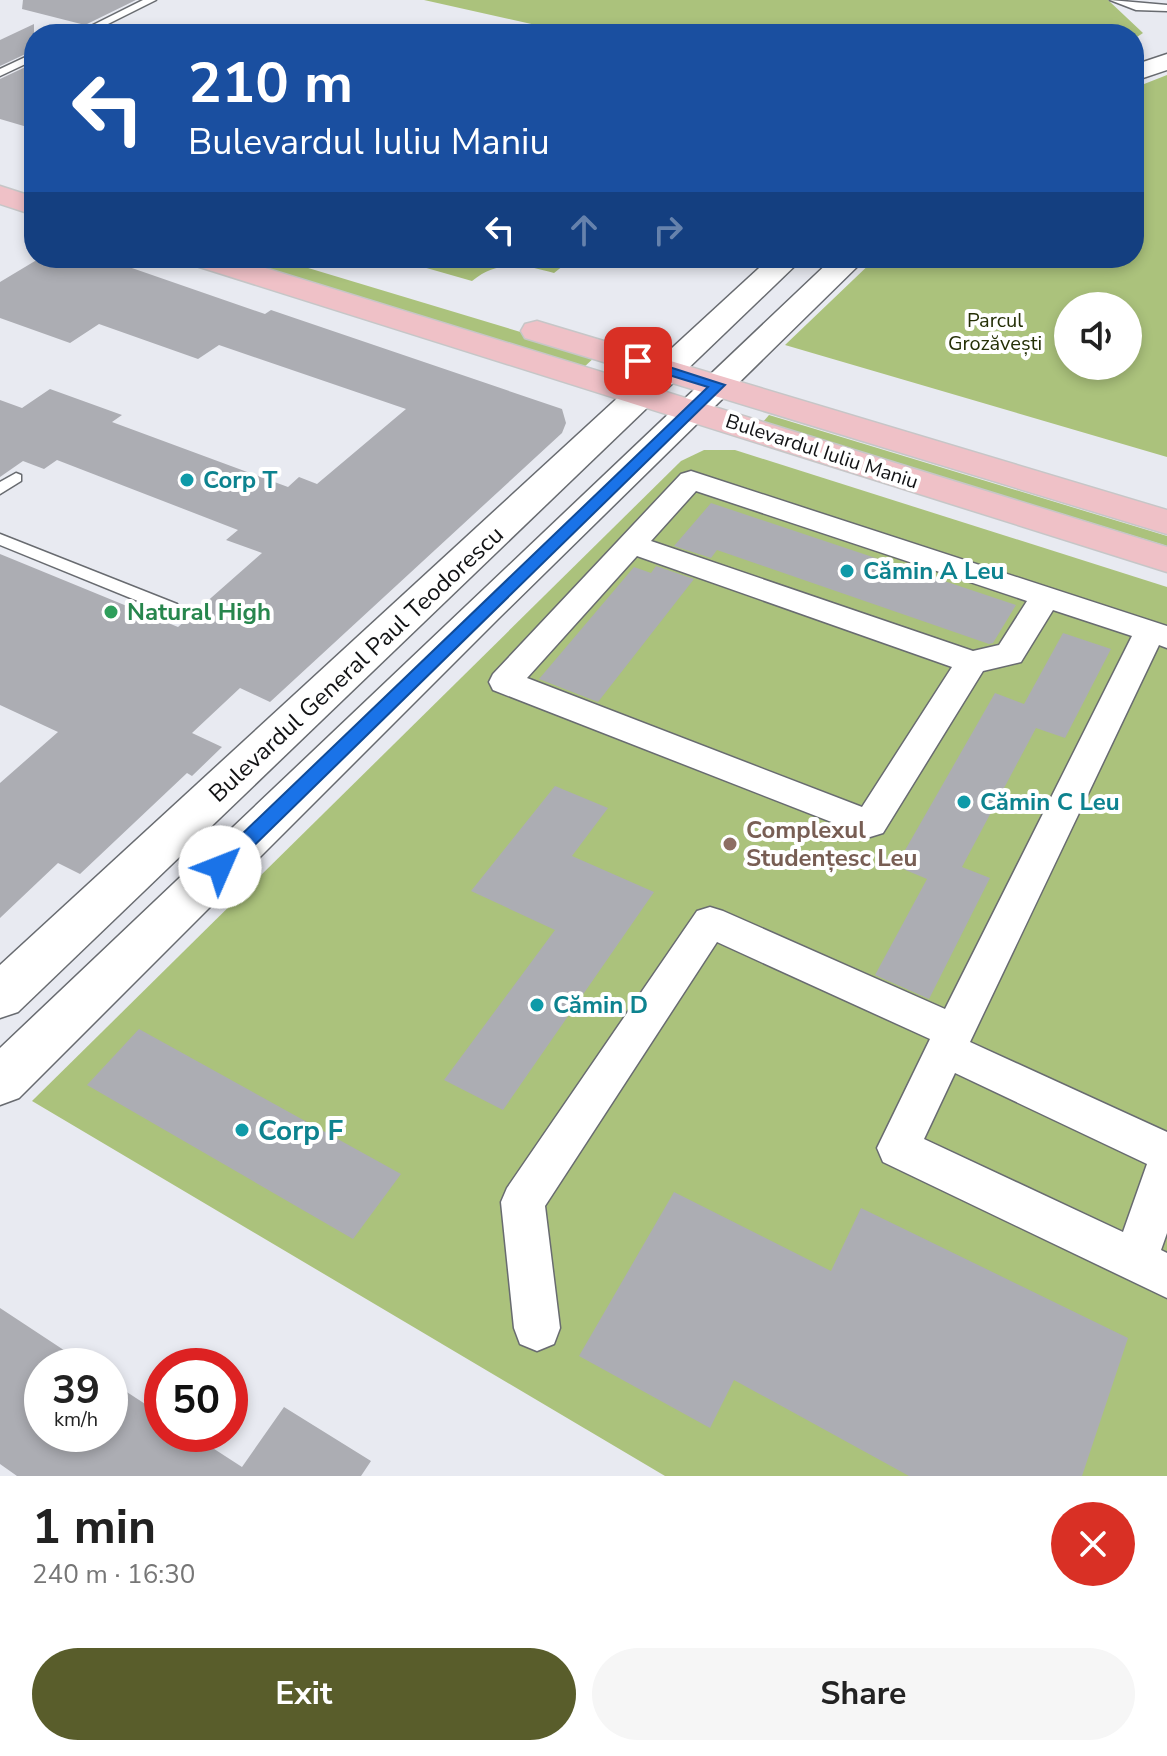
<!DOCTYPE html>
<html lang="en">
<head>
<meta charset="utf-8">
<style>
  :root { --surface:#fff; --page:#f6f6f6; --text:#222; --muted:#767676; --accent:#595d2b }
  body { margin:0; font-family:"Nunito Sans",sans-serif; background:var(--page); color:var(--text); height:100vh; display:flex; flex-direction:column; font-size:30px; white-space:nowrap }
  * { box-sizing:border-box; margin:0 }
  p { font-size:26px; color:var(--muted) }
  .icon { flex:none; width:44px; height:44px; fill:none; stroke:currentColor; stroke-width:2; stroke-linecap:round; stroke-linejoin:round }
  .map { position:relative; height:1476px; overflow:hidden }
  .side { display:flex; flex-direction:column; background:var(--surface); flex:1 }
  .side>* { flex:none }
  .banner { position:absolute; left:24px; top:24px; width:1120px; height:244px; border-radius:32px; box-shadow:0 4px 12px #0003; background:#1a4fa0; color:#fff; overflow:hidden }
  .controls { position:absolute; left:1054px; top:292px; display:grid; gap:16px }
  .controls a { display:grid; place-items:center; width:88px; height:88px; border-radius:50%; background:var(--surface); box-shadow:0 4px 12px #0003; font-size:40px }
  .speed { position:absolute; left:24px; top:1348px; display:flex; gap:16px; font-size:40px; font-weight:700; text-align:center }
  .speed>* { display:grid; place-content:center; width:104px; height:104px; border-radius:50%; background:var(--surface); box-shadow:0 4px 12px #0003; line-height:1 }
  .speed small { font-size:20px; font-weight:400 }
  .speed .limit { border:12px solid #d22; background:#fff; color:#111 }
  .pin { position:absolute; display:grid; place-items:center; width:68px; height:68px; color:#fff; margin:-34px; border-radius:16px; box-shadow:0 4px 12px #0006 }
  .me { position:absolute; width:88px; margin:-44px; rotate:46deg; stroke-linejoin:round; filter:drop-shadow(0 0 6px #0008) }
  .turn { display:flex; align-items:center; gap:28px; height:168px; padding:0 32px; font-size:36px }
  .turn .icon { width:104px; height:104px; stroke-width:2.5 }
  .turn b { display:block; font-size:56px; line-height:68px }
  .lanes { display:flex; align-items:center; height:76px; padding:0 32px; background:#0003; justify-content:center; gap:40px; direction:ltr }
  .lanes .off { opacity:.35 }
  .round { display:grid; place-items:center; flex:none; width:84px; height:84px; border-radius:42px; background:var(--page) }
  .headline { display:flex; align-items:center; justify-content:space-between; height:136px; padding:0 32px }
  h1 { font-size:48px; font-weight:700; line-height:60px }
  .cta { display:flex; gap:16px; margin-top:auto; padding:16px 32px }
  .cta a { flex:1; height:92px; border-radius:48px; background:var(--accent); color:#fff; font-size:32px; font-weight:700; line-height:92px; text-align:center }
  .cta a+a { background:var(--page); color:var(--text) }
  .map>svg:first-child { display:block }
  .green { fill:#abc27c; fill-rule:evenodd }
  .building { fill:#acadb3 }
  .lines { fill:none; stroke-linecap:round; stroke-linejoin:round }
  .service-casing { stroke:#686b70; stroke-width:3 }
  .minor-casing { stroke:#686b70; stroke-width:3 }
  .secondary-casing { stroke:#686b70; stroke-width:3 }
  .primary-casing { stroke:#c6c6c7; stroke-width:3 }
  .service { fill:#fff; fill-rule:evenodd }
  .minor { fill:#fff; fill-rule:evenodd }
  .secondary { fill:#fff; fill-rule:evenodd }
  .primary { fill:#efc1c7; fill-rule:evenodd }
  .route { fill:#1a73e8; stroke:#114b97; stroke-width:2 }
  .culture-dot { fill:#0f9aa8; stroke:#fff; stroke-width:3 }
  .leisure-dot { fill:#2e9e5b; stroke:#fff; stroke-width:3 }
  .education-dot { fill:#8d6e63; stroke:#fff; stroke-width:3 }
  .labels { text-anchor:middle; stroke-width:8; stroke-linejoin:round; paint-order:stroke }
  .far-park-label { font-size:20px; fill:#242f06; stroke:#fff }
  .far-street-label { font-size:20px; fill:#121315; stroke:#fff }
  .culture-label { font-size:24px; font-weight:bold; fill:#0d838f; stroke:#fff; text-anchor:start }
  .leisure-label { font-size:24px; font-weight:bold; fill:#27864d; stroke:#fff; text-anchor:start }
  .street-label { font-size:24px; fill:#121315; stroke:#fff }
  .education-label { font-size:24px; font-weight:bold; fill:#785e54; stroke:#fff; text-anchor:start }
  .near-culture-label { font-size:28px; font-weight:bold; fill:#0d838f; stroke:#fff; text-anchor:start }
</style>
</head>
<body>
<div class="map">
<svg width="1167" height="1476" viewBox="0 0 1167 1476">
  <rect width="100%" height="100%" fill="#e8eaf1"/>
  <!-- green -->
  <g class="green">
    <path d="M 424,0 L 1108,0 L 1143,33 L 1134,39 L 1134,34 L 576,34 Z"/>
    <path d="M 1167,75 L 1167,457 L 785,345 L 876,258 L 1134,258 L 1134,88 ZM 1068,306 L 1128,306 L 1128,366 L 1068,366 Z"/>
    <path d="M 229,258 L 275,258 L 597,355 L 582,369 Z"/>
    <path d="M 425,258 L 573,258 L 554,273 C 523,264 498,260 472,281 L 416,265 Z"/>
    <path d="M 769,415 L 1167,536 L 1167,546 L 763,422 Z"/>
    <path d="M 704,450 L 735,450 L 1167,587 L 1167,1476 L 665,1476 L 32,1101 L 681,461 Z"/>
  </g>
  <!-- building -->
  <g class="building">
    <path d="M 23,0 L 136,0 L 85,25 L 22,9 Z"/>
    <path d="M 34,24 L 34,50 L 0,66 L 0,40 Z"/>
    <path d="M 34,63 L 34,129 L 0,119 L 0,79 Z"/>
    <path d="M 40,258 L 103,258 L 265,314 L 271,310 L 562,409 L 566,423 L 562,433 L 270,702 L 240,688 L 192,733 L 222,747 L 192,776 L 187,773 L 80,874 L 58,863 L 0,918 L 0,783 L 58,732 L 0,705 L 0,554 L 178,627 L 262,553 L 226,540 L 238,530 L 57,460 L 44,469 L 23,461 L 0,477 L 0,400 L 22,408 L 50,389 L 122,415 L 112,422 L 288,487 L 299,477 L 317,484 L 406,409 L 219,345 L 198,359 L 99,324 L 70,343 L 0,318 L 0,282 Z"/>
    <path d="M 711,503 L 1016,605 L 993,643 L 989,644 L 717,550 L 711,558 L 674,546 Z"/>
    <path d="M 656,566 L 694,579 L 598,702 L 539,679 L 634,567 L 651,573 Z"/>
    <path d="M 1063,633 L 1111,649 L 1065,738 L 1036,728 L 962,867 L 990,878 L 929,999 L 875,975 L 927,879 L 896,866 L 995,693 L 1024,704 Z"/>
    <path d="M 555,786 L 608,808 L 572,856 L 654,892 L 503,1110 L 444,1080 L 555,930 L 471,891 Z"/>
    <path d="M 139,1029 L 401,1174 L 353,1239 L 87,1085 Z"/>
    <path d="M 674,1192 L 831,1271 L 861,1208 L 1128,1338 L 1082,1476 L 909,1476 L 734,1380 L 710,1428 L 579,1356 Z"/>
    <path d="M 0,1308 L 88,1366 L 42,1366 L 42,1434 L 110,1434 L 110,1381 L 162,1415 L 162,1434 L 191,1434 L 242,1467 L 284,1407 L 371,1461 L 361,1476 L 17,1476 L 0,1464 Z"/>
  </g>
  <g class="lines">
    <defs>
      <g id="service">
        <path d="M 143,0 L 156,0 L 88,34 L 75,34 Z"/>
        <path d="M 1110,0 L 1167,5 L 1167,11 L 1136,10 Z"/>
        <path d="M 34,53 L 34,60 L 0,76 L 0,69 Z"/>
        <path d="M 16,473 L 21,475 L 21,481 L 0,494 L 0,482 Z"/>
        <path d="M 0,534 L 177,604 L 179,608 L 171,613 L 165,612 L 0,545 Z"/>
      </g>
      <path id="minor" d="M 691,471 L 1167,626 L 1167,648 L 1159,645 L 970,1042 L 1167,1132 L 1167,1233 L 1161,1250 L 1167,1253 L 1167,1298 L 883,1162 L 877,1148 L 930,1039 L 717,942 L 545,1206 L 560,1328 L 554,1344 L 537,1351 L 520,1344 L 514,1328 L 501,1202 L 507,1188 L 697,911 L 710,907 L 723,911 L 945,1009 L 1132,636 L 1053,610 L 1021,662 L 983,671 L 883,833 L 870,837 L 493,690 L 489,682 L 493,674 L 681,474 ZM 696,491 L 1027,601 L 999,645 L 973,651 L 651,541 ZM 637,556 L 952,667 L 862,807 L 527,678 ZM 955,1073 L 1147,1164 L 1123,1232 L 924,1139 Z"/>
      <g id="secondary">
        <path d="M 1167,54 L 1167,70 L 1134,81 L 1134,65 Z"/>
        <path d="M 770,258 L 803,258 L 18,1012 L 0,1018 L 0,965 Z"/>
        <path d="M 833,258 L 866,258 L 499,618 L 19,1098 L 0,1105 L 0,1048 Z"/>
      </g>
      <g id="primary">
        <path d="M 0,186 L 34,197 L 34,215 L 0,204 Z"/>
        <path d="M 186,258 L 233,258 L 1167,547 L 1167,572 L 190,264 Z"/>
        <path d="M 537,321 L 1167,510 L 1167,534 L 525,338 L 521,331 L 525,324 Z"/>
      </g>
    </defs>
    <!-- service casing -->
    <use href="#service" class="service-casing"/>
    <!-- minor casing -->
    <use href="#minor" class="minor-casing"/>
    <!-- secondary casing -->
    <use href="#secondary" class="secondary-casing"/>
    <!-- primary casing -->
    <use href="#primary" class="primary-casing"/>
    <!-- service -->
    <use href="#service" class="service"/>
    <!-- minor -->
    <use href="#minor" class="minor"/>
    <!-- secondary -->
    <use href="#secondary" class="secondary"/>
    <!-- primary -->
    <use href="#primary" class="primary"/>
  </g>
  <!-- route -->
  <path class="route" d="M 638,357 L 725,385 L 227,872 L 213,872 L 211,867 L 213,862 L 708,387 L 633,364 L 633,358 Z"/>
  <!-- markers -->
  <g class="culture-dot">
    <circle cx="187" cy="480" r="8"/>
    <circle cx="847" cy="571" r="8"/>
    <circle cx="964" cy="802" r="8"/>
    <circle cx="537" cy="1005" r="8"/>
    <circle cx="242" cy="1130" r="8"/>
  </g>
  <circle class="leisure-dot" cx="111" cy="612" r="8"/>
  <circle class="education-dot" cx="730" cy="844" r="8"/>
  <g class="labels">
    <!-- far-park labels -->
    <g class="far-park-label">
      <text x="995" y="327">Parcul<tspan x="995" dy="23">Grozăvești</tspan></text>
    </g>
    <!-- far-street labels -->
    <g class="far-street-label">
      <text transform="translate(822 451) rotate(18)" y="7">Bulevardul Iuliu Maniu</text>
    </g>
    <!-- culture labels -->
    <g class="culture-label">
      <text x="203" y="488">Corp T</text>
      <text x="863" y="579">Cămin A Leu</text>
      <text x="980" y="810">Cămin C Leu</text>
      <text x="553" y="1013">Cămin D</text>
    </g>
    <!-- leisure labels -->
    <g class="leisure-label">
      <text x="127" y="620">Natural High</text>
    </g>
    <!-- street labels -->
    <g class="street-label">
      <text transform="translate(356 664) rotate(-43)" y="8">Bulevardul General Paul Teodorescu</text>
    </g>
    <!-- education labels -->
    <g class="education-label">
      <text x="746" y="838">Complexul<tspan x="746" dy="28">Studențesc Leu</tspan></text>
    </g>
    <!-- near-culture labels -->
    <g class="near-culture-label">
      <text x="258" y="1140">Corp F</text>
    </g>
  </g>
</svg>
<div class="controls">
<a><svg class="icon" aria-label="sound" viewBox="0 0 24 24"><path d="M4 9h4l5-4v14l-5-4H4zM17 9q2 3 0 6"/></svg></a>
</div>
<div class="speed"><div>39<small>km/h</small></div><div class="limit">50</div></div>
<div class="pin" style="left:638px;top:361px;background:#d93025"><svg class="icon" aria-label="arrive" viewBox="0 0 24 24"><path d="M6 21V4h12l-3 4 3 4H6"/></svg></div>
<svg class="me" style="left:220px;top:867px" viewBox="-20 -20 40 40"><circle r="19" fill="#fff"/><path d="M0-13L10 11 0 6-10 11z" fill="#1a73e8"/></svg>
<div class="banner">
<div class="turn"><svg class="icon" aria-label="left" viewBox="0 0 24 24"><path d="M17 20v-9H6M10 6l-5 5 5 5"/></svg><div><b>210 m</b>Bulevardul Iuliu Maniu</div></div>
<div class="lanes"><svg class="icon" aria-label="left" viewBox="0 0 24 24"><path d="M17 20v-9H6M10 6l-5 5 5 5"/></svg><svg class="icon off" aria-label="ahead" viewBox="0 0 24 24"><path d="M12 20V5M6 11l6-6 6 6"/></svg><svg class="icon off" aria-label="right" viewBox="0 0 24 24"><path d="M7 20v-9h11M14 6l5 5-5 5"/></svg></div>
</div>
</div>
<section class="side">
<div class="headline"><div><h1>1 min</h1><p>240 m · 16:30</p></div><a class="round" style="background:#d93025;color:#fff"><svg class="icon" aria-label="close" viewBox="0 0 24 24"><path d="M6 6l12 12M18 6L6 18"/></svg></a></div>
<div class="cta"><a>Exit</a><a>Share</a></div>
</section>
</body>
</html>
